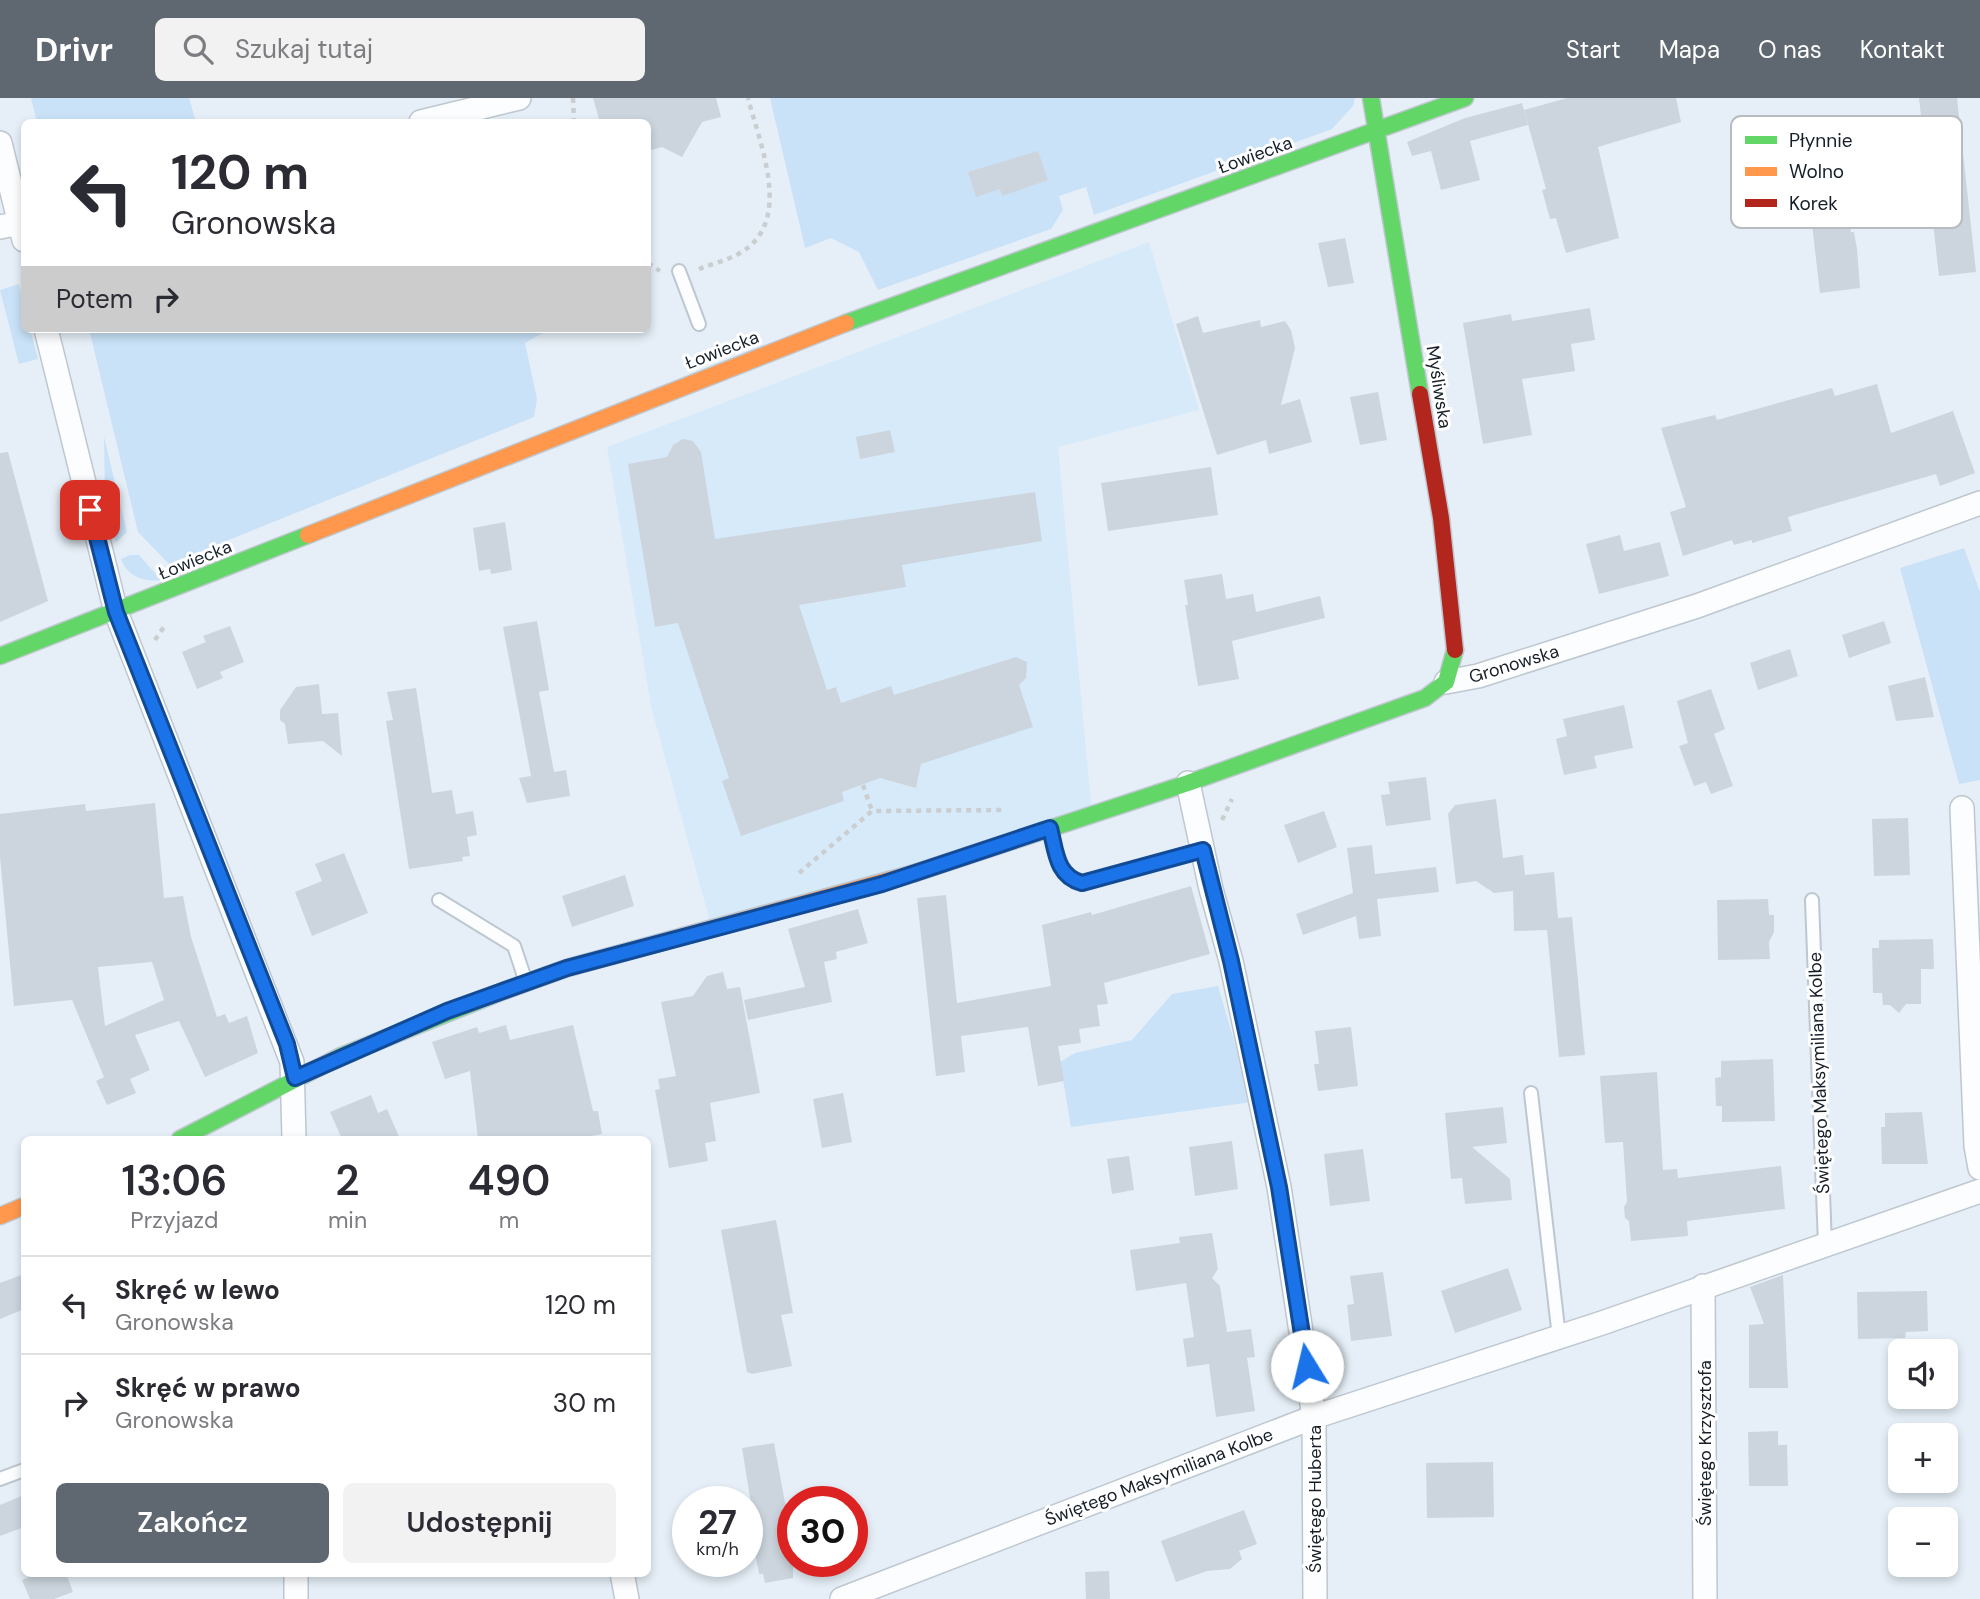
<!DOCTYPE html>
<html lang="pl">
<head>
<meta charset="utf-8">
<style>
  :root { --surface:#fff; --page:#f2f2f3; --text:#2b2b33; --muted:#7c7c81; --line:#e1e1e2; --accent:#5f6870 }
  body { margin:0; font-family:"DM Sans",sans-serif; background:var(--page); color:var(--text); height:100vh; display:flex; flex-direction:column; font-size:26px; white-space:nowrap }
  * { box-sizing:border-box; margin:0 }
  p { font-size:23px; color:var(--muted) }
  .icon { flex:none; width:38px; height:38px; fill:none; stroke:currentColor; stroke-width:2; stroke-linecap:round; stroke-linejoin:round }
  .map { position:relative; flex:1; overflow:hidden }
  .panel { position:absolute; left:21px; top:1038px; width:630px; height:441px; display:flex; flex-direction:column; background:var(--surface); border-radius:10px; box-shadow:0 4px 10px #0003 }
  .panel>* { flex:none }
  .banner { position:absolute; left:21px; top:21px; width:630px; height:214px; border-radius:10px; box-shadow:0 4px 10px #0003; background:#fff; color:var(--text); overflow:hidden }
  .buttons { position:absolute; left:1888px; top:1241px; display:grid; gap:14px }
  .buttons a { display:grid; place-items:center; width:70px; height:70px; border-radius:10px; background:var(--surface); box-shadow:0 4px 10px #0003; font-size:35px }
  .speed { position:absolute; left:672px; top:1388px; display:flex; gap:14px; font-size:35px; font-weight:700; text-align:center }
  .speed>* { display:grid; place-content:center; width:91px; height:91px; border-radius:50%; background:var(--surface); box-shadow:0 4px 10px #0003; line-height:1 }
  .speed small { font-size:18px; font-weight:400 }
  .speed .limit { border:10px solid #d22; background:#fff; color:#111 }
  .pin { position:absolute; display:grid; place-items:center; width:60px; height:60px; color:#fff; margin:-30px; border-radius:14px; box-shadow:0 4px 10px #0006 }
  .me { position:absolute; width:77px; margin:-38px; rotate:351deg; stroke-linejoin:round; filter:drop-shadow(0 0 5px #0008) }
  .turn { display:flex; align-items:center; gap:24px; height:147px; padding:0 35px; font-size:32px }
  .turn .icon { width:91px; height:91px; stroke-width:2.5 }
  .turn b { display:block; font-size:49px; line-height:60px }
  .then { display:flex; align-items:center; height:66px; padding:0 35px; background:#0003; gap:14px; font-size:26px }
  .eta { display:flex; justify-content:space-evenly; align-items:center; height:119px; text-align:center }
  .eta b { font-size:42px; font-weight:600; line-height:49px }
  .button { display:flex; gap:14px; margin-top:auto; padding:14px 35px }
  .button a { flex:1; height:80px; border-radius:10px; background:var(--accent); color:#fff; font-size:28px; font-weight:600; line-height:80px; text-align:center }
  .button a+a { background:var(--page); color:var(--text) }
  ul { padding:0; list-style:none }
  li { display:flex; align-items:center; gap:21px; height:98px; padding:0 35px; border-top:2px solid var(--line) }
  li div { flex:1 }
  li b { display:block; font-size:26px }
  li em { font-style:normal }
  header { display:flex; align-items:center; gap:42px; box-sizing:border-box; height:98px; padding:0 35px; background:var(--accent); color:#fff }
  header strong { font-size:33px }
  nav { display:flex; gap:38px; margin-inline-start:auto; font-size:24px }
  .search { width:490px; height:63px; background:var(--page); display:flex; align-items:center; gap:18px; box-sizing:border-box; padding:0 24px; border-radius:10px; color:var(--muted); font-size:26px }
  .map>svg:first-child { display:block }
  .built { fill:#d7eafa }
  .green { fill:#c9e2f8 }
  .building { fill:#ccd5dd; fill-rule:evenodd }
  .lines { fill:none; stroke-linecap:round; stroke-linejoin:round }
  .lane-casing { stroke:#bec7cf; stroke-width:16 }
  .street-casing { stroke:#bec7cf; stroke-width:26 }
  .fast-casing { stroke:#bec7cf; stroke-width:19 }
  .slow-casing { stroke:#bec7cf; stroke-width:19 }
  .jam-casing { stroke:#bec7cf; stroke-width:19 }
  .path { stroke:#caced0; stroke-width:4.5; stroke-dasharray:5 5; stroke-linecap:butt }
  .lane { stroke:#fbfdfe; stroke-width:12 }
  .street { stroke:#fbfdfe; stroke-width:23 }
  .fast { stroke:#63d668; stroke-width:16 }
  .slow { stroke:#ff974d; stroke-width:16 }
  .jam { stroke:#b3261e; stroke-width:16 }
  .route-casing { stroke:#114b97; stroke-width:18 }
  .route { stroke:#1a73e8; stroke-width:12 }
  .labels { text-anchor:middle; stroke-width:6; stroke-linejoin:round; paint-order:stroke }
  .street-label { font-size:18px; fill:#161f28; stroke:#fff }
  .key { fill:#fff; stroke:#b9bcbe; stroke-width:2 }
  .key-label { font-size:19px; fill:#161f28 }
</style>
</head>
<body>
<header>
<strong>Drivr</strong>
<div class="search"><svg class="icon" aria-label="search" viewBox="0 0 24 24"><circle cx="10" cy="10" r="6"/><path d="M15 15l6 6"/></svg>Szukaj tutaj</div>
<nav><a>Start</a><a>Mapa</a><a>O nas</a><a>Kontakt</a></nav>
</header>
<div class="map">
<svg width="1980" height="1501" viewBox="0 0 1980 1501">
  <rect width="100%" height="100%" fill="#e6eff7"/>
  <!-- built -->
  <path class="built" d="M 1149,144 L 1199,312 L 1058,349 L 1092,716 L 712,831 L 651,608 L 607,349 Z"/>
  <!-- green -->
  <g class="green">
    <path d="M 31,0 L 189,0 L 196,24 L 37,24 Z"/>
    <path d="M 770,0 L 1355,0 L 1353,8 L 1332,31 L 1094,117 L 1086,89 L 1059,98 L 1063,112 L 1051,131 L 878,192 L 859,154 L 831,140 L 805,150 Z"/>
    <path d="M 19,186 L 24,209 L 24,231 L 30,231 L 38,261 L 19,266 L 0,192 Z"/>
    <path d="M 89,231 L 550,231 L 525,245 L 537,301 L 534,319 L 169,466 L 138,434 Z"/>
    <path d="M 104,339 L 127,434 L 116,444 L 105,400 Z"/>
    <path d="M 1964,450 L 1980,494 L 1980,682 L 1959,686 L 1900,470 Z"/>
    <path d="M 130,457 L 139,457 L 161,482 C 144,485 126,477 121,461 Z"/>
    <path d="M 1218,888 L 1252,1004 L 1071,1029 L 1060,964 L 1075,955 L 1132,942 L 1172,896 Z"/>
  </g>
  <!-- building -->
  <g class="building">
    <path d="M 593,0 L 716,0 L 721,19 L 702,24 L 682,59 L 662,49 L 648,53 L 648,24 L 600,24 Z"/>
    <path d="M 1567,0 L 1676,0 L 1681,24 L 1598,49 L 1619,140 L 1566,155 L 1556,120 L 1550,121 L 1542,92 L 1546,91 L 1524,12 Z"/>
    <path d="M 1919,0 L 1957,0 L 1976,174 L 1939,178 Z"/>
    <path d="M 1522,5 L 1528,27 L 1470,43 L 1480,82 L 1441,92 L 1431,53 L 1412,58 L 1407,44 L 1465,20 Z"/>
    <path d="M 1841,46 L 1851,134 L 1854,134 L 1857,151 L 1860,190 L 1820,195 L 1803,50 Z"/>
    <path d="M 1038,53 L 1048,82 L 1002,98 L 1000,91 L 976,99 L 968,74 Z"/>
    <path d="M 1345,140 L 1354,185 L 1328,189 L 1318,145 Z"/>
    <path d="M 1590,210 L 1595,242 L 1571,246 L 1575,273 L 1522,281 L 1532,337 L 1483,346 L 1463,225 L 1511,216 L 1512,223 Z"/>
    <path d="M 1198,218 L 1203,235 L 1260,222 L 1261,229 L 1285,223 L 1291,232 L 1295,250 L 1281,307 L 1300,301 L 1312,344 L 1269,356 L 1266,342 L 1217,357 L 1176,226 Z"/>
    <path d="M 1877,286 L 1891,335 L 1953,313 L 1975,375 L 1940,388 L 1936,376 L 1788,419 L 1792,433 L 1752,445 L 1752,442 L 1734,447 L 1732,442 L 1683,458 L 1670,414 L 1686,409 L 1661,330 L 1715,317 L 1717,322 L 1832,290 L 1835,298 Z"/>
    <path d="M 1378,294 L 1387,342 L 1360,347 L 1350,299 Z"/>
    <path d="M 890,332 L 895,354 L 860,361 L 856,339 Z"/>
    <path d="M 683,341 L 693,343 L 701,354 L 715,441 L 1035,394 L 1042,443 L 902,467 L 906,489 L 799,507 L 827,592 L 836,589 L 841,605 L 891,588 L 894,597 L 1016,559 L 1027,564 L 1026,580 L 1019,587 L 1033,629 L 921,666 L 916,690 L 880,680 L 842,694 L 844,703 L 741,738 L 722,683 L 729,680 L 678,525 L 655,529 L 628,366 L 667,359 L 673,347 Z"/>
    <path d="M 8,354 L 48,503 L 0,524 L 0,355 Z"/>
    <path d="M 1211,369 L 1218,417 L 1108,433 L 1101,385 Z"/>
    <path d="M 505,424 L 512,472 L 491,476 L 490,471 L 479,473 L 473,430 Z"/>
    <path d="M 1620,437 L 1624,453 L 1660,444 L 1669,478 L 1599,496 L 1586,446 Z"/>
    <path d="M 1222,476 L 1226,501 L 1253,496 L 1256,514 L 1320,498 L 1325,520 L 1232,543 L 1239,581 L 1198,588 L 1185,507 L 1188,507 L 1184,482 Z"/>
    <path d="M 537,523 L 549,592 L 539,594 L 554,674 L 566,672 L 570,698 L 527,705 L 519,680 L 531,678 L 503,529 Z"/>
    <path d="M 1884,523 L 1891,545 L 1849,560 L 1842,537 Z"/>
    <path d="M 230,528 L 244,564 L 220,574 L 223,580 L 197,591 L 182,554 L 206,544 L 203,538 Z"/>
    <path d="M 1790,551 L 1798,578 L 1758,592 L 1750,565 Z"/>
    <path d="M 1925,579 L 1934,619 L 1896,623 L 1888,588 Z"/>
    <path d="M 319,586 L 322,616 L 338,615 L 342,658 L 323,643 L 288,646 L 285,626 L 280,622 L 280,612 L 296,589 Z"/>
    <path d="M 416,590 L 432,695 L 452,692 L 456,716 L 473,713 L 477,737 L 467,739 L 470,758 L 462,759 L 463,763 L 409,771 L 386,623 L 393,622 L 387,594 Z"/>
    <path d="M 1711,591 L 1725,631 L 1714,636 L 1733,688 L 1711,696 L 1706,684 L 1694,688 L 1679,648 L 1688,645 L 1677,603 Z"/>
    <path d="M 1624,607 L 1633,650 L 1594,658 L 1597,670 L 1564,677 L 1556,641 L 1567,638 L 1563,621 Z"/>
    <path d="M 1426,679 L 1431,722 L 1386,728 L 1381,697 L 1390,696 L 1388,684 Z"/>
    <path d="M 1496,701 L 1503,760 L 1523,757 L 1525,777 L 1554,774 L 1558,820 L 1572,819 L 1585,957 L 1559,959 L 1547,832 L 1514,833 L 1513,793 L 1494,795 L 1476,783 L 1456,786 L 1448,716 L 1455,707 Z"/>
    <path d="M 155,705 L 164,800 L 183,798 L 191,839 L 217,919 L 225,916 L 229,925 L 247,918 L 258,955 L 205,979 L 179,923 L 135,937 L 150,972 L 130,981 L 136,995 L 107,1007 L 96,983 L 104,979 L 72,902 L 14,908 L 0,759 L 0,716 L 85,706 L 86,713 ZM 152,864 L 164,902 L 105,928 L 98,869 Z"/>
    <path d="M 1324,713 L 1337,749 L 1298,765 L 1284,727 Z"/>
    <path d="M 1908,720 L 1910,777 L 1874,778 L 1872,721 Z"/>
    <path d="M 1372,747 L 1375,776 L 1436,769 L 1439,794 L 1377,801 L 1381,838 L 1359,841 L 1356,818 L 1303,837 L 1296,816 L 1353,795 L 1347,750 Z"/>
    <path d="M 344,755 L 368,815 L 312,838 L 295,794 L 322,783 L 315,766 Z"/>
    <path d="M 625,777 L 634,808 L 572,829 L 562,798 Z"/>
    <path d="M 1191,788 L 1210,856 L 1104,885 L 1108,906 L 1097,907 L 1100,928 L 1079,931 L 1081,945 L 1058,948 L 1064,983 L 1038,988 L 1028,929 L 961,938 L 965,974 L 936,978 L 917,800 L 946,797 L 957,905 L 1051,888 L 1042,827 L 1091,814 L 1092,817 Z"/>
    <path d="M 1768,801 L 1769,817 L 1774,817 L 1774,834 L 1769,844 L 1770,861 L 1718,862 L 1717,802 Z"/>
    <path d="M 858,811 L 868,845 L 836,854 L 837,861 L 824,864 L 832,904 L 748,922 L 744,902 L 805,889 L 788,831 Z"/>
    <path d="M 1933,841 L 1934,871 L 1921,871 L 1921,906 L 1906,906 L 1899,915 L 1890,907 L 1883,907 L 1882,895 L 1873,895 L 1872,850 L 1879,850 L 1879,842 Z"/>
    <path d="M 723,874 L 727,891 L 740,889 L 760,995 L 710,1005 L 716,1043 L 705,1045 L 708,1063 L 669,1070 L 655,992 L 660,991 L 658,981 L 676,978 L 661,904 L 693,898 L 707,878 Z"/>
    <path d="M 506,927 L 510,942 L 573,927 L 593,1013 L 598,1013 L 602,1036 L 586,1039 L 587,1041 L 478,1041 L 470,973 L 445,981 L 432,944 L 477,929 L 479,935 Z"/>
    <path d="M 1351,929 L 1358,988 L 1318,993 L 1314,966 L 1319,966 L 1315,933 Z"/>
    <path d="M 1773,961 L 1775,1023 L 1722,1024 L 1722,1008 L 1716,1008 L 1715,980 L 1721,979 L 1721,963 Z"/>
    <path d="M 1657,974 L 1663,1072 L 1677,1071 L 1678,1080 L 1781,1068 L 1785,1111 L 1687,1123 L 1688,1138 L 1631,1143 L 1629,1123 L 1625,1120 L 1624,1109 L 1627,1104 L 1623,1044 L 1605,1045 L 1600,978 Z"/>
    <path d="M 843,995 L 852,1044 L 822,1050 L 813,1001 Z"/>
    <path d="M 371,997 L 378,1015 L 387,1011 L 400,1041 L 342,1041 L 330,1014 Z"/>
    <path d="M 1503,1009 L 1507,1045 L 1472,1049 L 1510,1081 L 1512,1102 L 1465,1106 L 1462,1080 L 1451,1081 L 1445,1015 Z"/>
    <path d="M 1922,1014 L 1928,1066 L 1882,1066 L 1881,1029 L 1885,1029 L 1885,1015 Z"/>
    <path d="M 1232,1043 L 1238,1091 L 1195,1098 L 1189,1049 Z"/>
    <path d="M 1363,1051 L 1370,1103 L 1330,1108 L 1324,1056 Z"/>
    <path d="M 1129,1058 L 1134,1092 L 1112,1096 L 1107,1061 Z"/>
    <path d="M 776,1122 L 793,1215 L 781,1217 L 792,1268 L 752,1276 L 747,1274 L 721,1132 Z"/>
    <path d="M 1212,1135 L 1218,1171 L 1212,1180 L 1220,1188 L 1227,1234 L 1251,1231 L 1255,1259 L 1247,1260 L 1255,1313 L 1216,1319 L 1209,1266 L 1187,1269 L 1183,1241 L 1194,1239 L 1186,1185 L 1136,1193 L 1130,1152 L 1180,1145 L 1179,1139 Z"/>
    <path d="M 1508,1170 L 1522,1212 L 1455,1235 L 1441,1193 Z"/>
    <path d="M 1383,1174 L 1392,1238 L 1351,1243 L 1347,1207 L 1354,1206 L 1350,1178 Z"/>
    <path d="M 24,1176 L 24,1211 L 0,1221 L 0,1185 Z"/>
    <path d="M 1783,1177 L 1788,1290 L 1749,1290 L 1749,1227 L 1764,1226 L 1750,1189 Z"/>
    <path d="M 1927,1193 L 1928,1233 L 1906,1234 L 1905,1240 L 1858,1241 L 1857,1194 Z"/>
    <path d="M 1778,1333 L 1778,1347 L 1787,1347 L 1788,1388 L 1749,1388 L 1748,1334 Z"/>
    <path d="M 774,1345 L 793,1448 L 793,1480 L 765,1485 L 763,1476 L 759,1476 L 753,1443 L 757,1443 L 742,1350 Z"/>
    <path d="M 1493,1364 L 1494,1419 L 1427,1420 L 1426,1365 Z"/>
    <path d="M 24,1397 L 24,1429 L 0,1438 L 0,1407 Z"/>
    <path d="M 1244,1412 L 1257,1446 L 1239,1453 L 1242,1461 L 1230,1471 L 1207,1473 L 1176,1484 L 1161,1443 Z"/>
    <path d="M 1109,1473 L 1110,1501 L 1086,1501 L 1085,1474 Z"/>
    <path d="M 40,1475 L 66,1475 L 73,1494 L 54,1501 L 30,1501 L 22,1482 Z"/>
  </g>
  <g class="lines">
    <defs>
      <g id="lane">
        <path d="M 679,173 L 699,226"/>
        <path d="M 1050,731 C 1056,753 1056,778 1082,785 L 1203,752"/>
        <path d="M 439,802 L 514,848 L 526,884"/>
        <path d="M 1812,802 L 1825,1147"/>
        <path d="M 1531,995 L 1559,1239"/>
        <path d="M 0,1381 L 24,1372"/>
      </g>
      <g id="street">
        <path d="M 421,24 L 519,0"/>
        <path d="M 0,45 L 24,142"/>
        <path d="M 0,129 L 24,124"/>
        <path d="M 46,231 L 116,514 L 292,964 L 294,1041"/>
        <path d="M 1446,584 L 1478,578 L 1697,508 L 1980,405"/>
        <path d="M 1188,685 L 1211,791 L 1231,863 L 1279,1089 L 1314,1319 L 1315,1501"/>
        <path d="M 1962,710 L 1976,1048 L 1980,1070"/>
        <path d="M 1703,1188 L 1705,1501"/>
        <path d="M 296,1475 L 296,1501"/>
        <path d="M 622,1475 L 627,1501"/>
        <path d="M 842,1501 L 1314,1319 L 1602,1225 L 1980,1093"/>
      </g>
      <g id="fast">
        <path d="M 1371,0 L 1420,296"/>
        <path d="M 846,225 L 1465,0"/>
        <path d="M 0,558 L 308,437"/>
        <path d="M 915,775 L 1188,685 L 1425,600 L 1446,584 L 1455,552"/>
        <path d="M 180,1041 L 341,958 L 506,892"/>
      </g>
      <g id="slow">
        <path d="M 308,437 L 846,225"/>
        <path d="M 506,892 L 567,870 L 915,775"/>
        <path d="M 0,1118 L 24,1108"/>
      </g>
      <path id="jam" d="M 1420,296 L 1441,420 L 1455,552"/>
    </defs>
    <!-- lane casing -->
    <use href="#lane" class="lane-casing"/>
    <!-- street casing -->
    <use href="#street" class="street-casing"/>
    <!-- fast casing -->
    <use href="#fast" class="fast-casing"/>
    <!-- slow casing -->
    <use href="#slow" class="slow-casing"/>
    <!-- jam casing -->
    <use href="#jam" class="jam-casing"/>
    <!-- path -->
    <g class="path">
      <path d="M 573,0 L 574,24"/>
      <path d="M 648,165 L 660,173"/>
      <path d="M 699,171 C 712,166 728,162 740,155 C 794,124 760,47 748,0"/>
      <path d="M 571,231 L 571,232"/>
      <path d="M 155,542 L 166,526"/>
      <path d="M 863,687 L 872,713"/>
      <path d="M 1222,722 L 1232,701"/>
      <path d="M 799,775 L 872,713 L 1006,712"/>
    </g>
    <!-- lane -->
    <use href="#lane" class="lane"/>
    <!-- street -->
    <use href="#street" class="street"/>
    <!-- fast -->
    <use href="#fast" class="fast"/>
    <!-- slow -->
    <use href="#slow" class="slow"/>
    <!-- jam -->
    <use href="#jam" class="jam"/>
  </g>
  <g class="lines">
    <defs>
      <path id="route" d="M 90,412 L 116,514 L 287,946 L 295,980 L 447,913 L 567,870 L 882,786 L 1050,730 C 1056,753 1056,778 1082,785 L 1203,752 L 1231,863 L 1279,1089 L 1307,1268"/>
    </defs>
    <!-- route casing -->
    <use href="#route" class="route-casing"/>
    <!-- route -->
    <use href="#route" class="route"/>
  </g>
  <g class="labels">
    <!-- street labels -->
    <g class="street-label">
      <text transform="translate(1255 57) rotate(-20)" y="6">Łowiecka</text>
      <text transform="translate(722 252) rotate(-21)" y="6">Łowiecka</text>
      <text transform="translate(1439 289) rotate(81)" y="6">Myśliwska</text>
      <text transform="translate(195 462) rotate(-22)" y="6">Łowiecka</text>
      <text transform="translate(1514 566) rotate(-17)" y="6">Gronowska</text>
      <text transform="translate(1819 975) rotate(-92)" y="6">Świętego Maksymiliana Kolbe</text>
      <text transform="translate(1705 1345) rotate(-90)" y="6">Świętego Krzysztofa</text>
      <text transform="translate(1159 1379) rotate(-21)" y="6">Świętego Maksymiliana Kolbe</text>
      <text transform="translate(1315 1401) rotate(-90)" y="6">Świętego Huberta</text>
    </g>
  </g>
  <!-- legend -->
  <rect x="1731" y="18" width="231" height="112" rx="10" class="key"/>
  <rect x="1745" y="38" width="32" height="8" fill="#63d668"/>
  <rect x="1745" y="69" width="32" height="9" fill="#ff974d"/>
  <rect x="1745" y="101" width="32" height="8" fill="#b3261e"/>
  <g class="key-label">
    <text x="1789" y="49">Płynnie</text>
    <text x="1789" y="80">Wolno</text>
    <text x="1789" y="112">Korek</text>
  </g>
</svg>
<div class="buttons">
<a><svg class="icon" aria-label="sound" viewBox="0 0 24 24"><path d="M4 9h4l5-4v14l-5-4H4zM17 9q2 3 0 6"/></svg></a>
<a>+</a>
<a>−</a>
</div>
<div class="speed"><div>27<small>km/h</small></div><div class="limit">30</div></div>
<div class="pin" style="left:90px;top:412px;background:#d93025"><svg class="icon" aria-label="arrive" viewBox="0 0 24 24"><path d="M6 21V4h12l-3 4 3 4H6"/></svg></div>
<svg class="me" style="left:1307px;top:1268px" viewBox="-20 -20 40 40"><circle r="19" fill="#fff"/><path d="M0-13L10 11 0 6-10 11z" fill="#1a73e8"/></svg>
<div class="banner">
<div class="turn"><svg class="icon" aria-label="left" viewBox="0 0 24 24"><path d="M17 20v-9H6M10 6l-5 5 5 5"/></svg><div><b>120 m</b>Gronowska</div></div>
<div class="then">Potem<svg class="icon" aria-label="right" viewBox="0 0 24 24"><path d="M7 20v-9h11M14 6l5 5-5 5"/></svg></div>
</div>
<section class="panel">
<div class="eta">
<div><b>13:06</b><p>Przyjazd</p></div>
<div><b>2</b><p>min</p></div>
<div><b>490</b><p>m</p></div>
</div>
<ul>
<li><svg class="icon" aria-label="left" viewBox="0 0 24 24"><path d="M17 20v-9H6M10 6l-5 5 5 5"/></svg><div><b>Skręć w lewo</b><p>Gronowska</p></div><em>120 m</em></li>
<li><svg class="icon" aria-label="right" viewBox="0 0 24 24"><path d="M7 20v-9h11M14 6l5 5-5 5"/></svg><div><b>Skręć w prawo</b><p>Gronowska</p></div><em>30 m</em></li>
</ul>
<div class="button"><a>Zakończ</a><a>Udostępnij</a></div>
</section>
</div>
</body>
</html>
